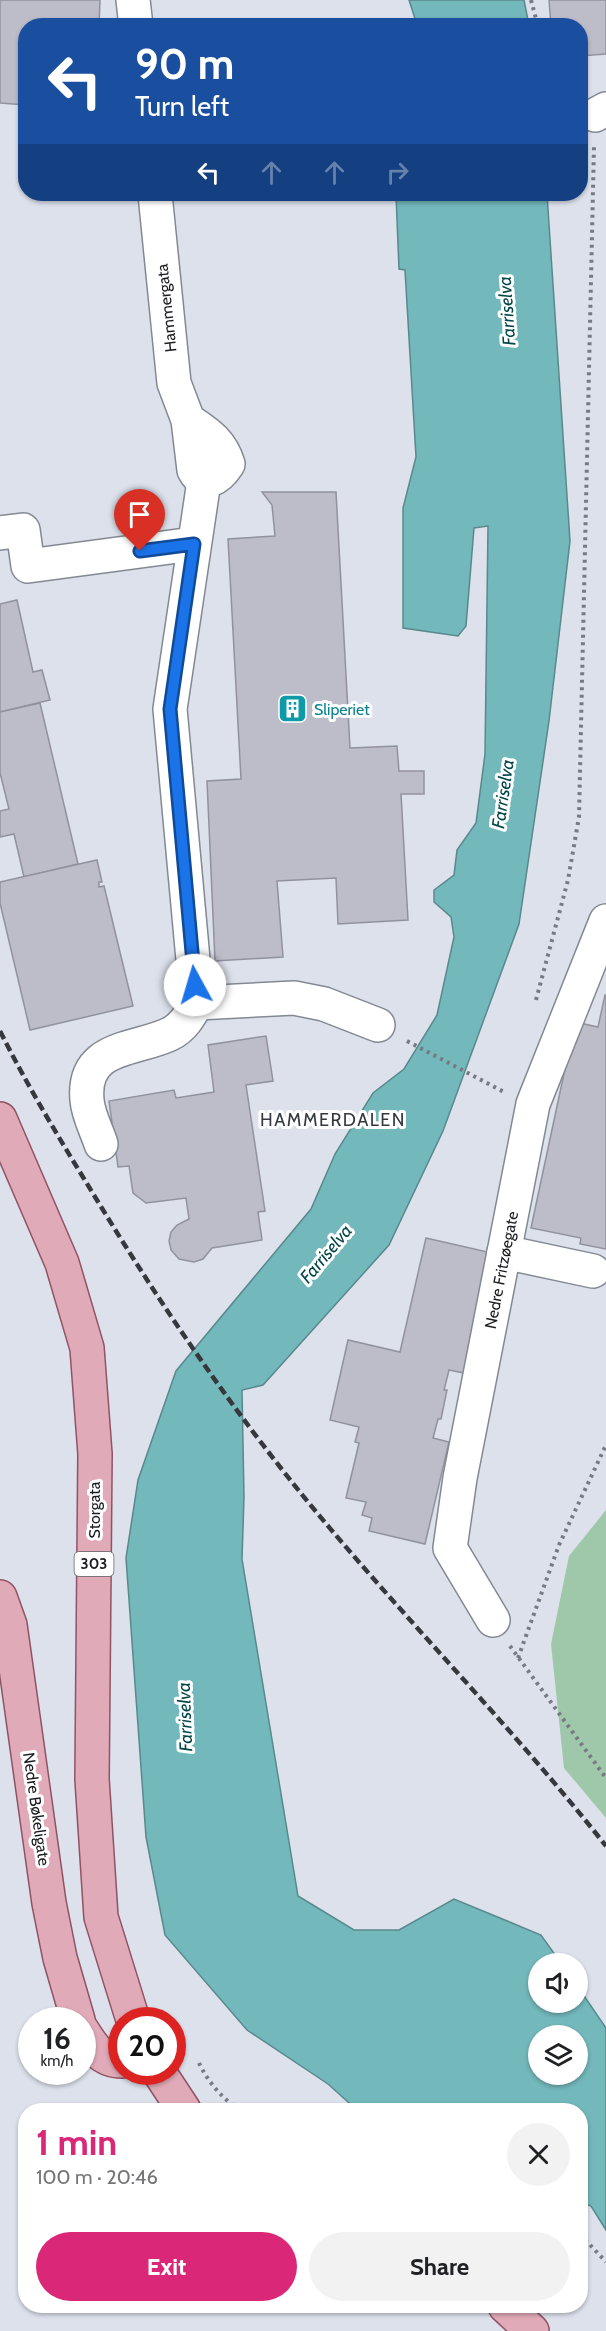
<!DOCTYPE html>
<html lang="en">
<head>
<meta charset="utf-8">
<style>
  :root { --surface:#fff; --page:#f2f2f2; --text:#202124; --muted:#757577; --accent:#db2777 }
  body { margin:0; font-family:Cabin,sans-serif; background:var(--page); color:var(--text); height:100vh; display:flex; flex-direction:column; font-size:22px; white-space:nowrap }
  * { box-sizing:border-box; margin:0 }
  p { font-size:20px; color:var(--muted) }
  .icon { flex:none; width:33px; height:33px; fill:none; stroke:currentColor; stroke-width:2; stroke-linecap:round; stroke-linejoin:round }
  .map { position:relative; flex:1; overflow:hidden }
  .panel { position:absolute; left:18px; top:2103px; width:570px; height:210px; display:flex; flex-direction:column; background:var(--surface); border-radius:24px; box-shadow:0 2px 4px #0004 }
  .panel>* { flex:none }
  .banner { position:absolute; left:18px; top:18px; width:570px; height:183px; border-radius:24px; box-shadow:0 2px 4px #0004; background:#1a4fa0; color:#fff; overflow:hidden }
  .fabs { position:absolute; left:528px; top:1953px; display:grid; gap:12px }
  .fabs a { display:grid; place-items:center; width:60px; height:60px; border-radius:50%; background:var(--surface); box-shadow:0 2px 4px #0004; font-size:30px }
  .speed { position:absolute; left:18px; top:2007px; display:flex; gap:12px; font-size:30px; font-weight:700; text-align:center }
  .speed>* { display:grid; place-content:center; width:78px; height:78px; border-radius:50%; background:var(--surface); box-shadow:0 2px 4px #0004; line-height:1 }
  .speed small { font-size:15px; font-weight:400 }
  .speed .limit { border:9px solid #d22; background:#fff; color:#111 }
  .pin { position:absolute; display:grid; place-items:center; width:51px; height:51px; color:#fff; margin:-62px -26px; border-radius:50% 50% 50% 0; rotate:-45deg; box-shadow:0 0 6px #0007 }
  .pin .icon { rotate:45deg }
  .me { position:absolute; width:66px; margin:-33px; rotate:354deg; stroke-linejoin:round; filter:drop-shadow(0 0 4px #0008) }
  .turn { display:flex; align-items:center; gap:21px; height:126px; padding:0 18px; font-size:27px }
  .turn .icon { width:78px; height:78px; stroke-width:2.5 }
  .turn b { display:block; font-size:42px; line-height:51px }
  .lanes { display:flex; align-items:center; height:57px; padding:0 18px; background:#0003; justify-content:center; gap:30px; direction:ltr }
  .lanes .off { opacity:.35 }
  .round { display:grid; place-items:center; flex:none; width:63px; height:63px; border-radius:32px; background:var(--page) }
  .head { display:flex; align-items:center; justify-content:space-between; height:102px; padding:0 18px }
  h1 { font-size:36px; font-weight:700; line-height:45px; color:var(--accent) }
  .action { display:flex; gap:12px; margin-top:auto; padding:12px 18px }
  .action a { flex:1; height:69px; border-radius:36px; background:var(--accent); color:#fff; font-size:24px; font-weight:700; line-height:69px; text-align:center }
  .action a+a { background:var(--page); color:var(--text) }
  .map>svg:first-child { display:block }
  .green { fill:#9fc8aa }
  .water { fill:#73b8bb; stroke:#59898c; stroke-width:1.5; fill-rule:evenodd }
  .building { fill:#bcbdc8; stroke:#92929d; stroke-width:1.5 }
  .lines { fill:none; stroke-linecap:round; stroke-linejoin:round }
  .minor-casing { stroke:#838993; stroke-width:36 }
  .major-casing { stroke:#8f5464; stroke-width:36 }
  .path { stroke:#777a82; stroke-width:4; stroke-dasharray:3 4.5; stroke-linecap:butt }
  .minor { stroke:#fff; stroke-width:33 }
  .major { stroke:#e1aab8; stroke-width:33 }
  .rail { stroke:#37383d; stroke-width:4.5; stroke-dasharray:9 4.5; stroke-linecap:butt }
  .route-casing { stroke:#114b97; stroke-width:15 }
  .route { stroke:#1a73e8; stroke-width:10 }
  .labels { text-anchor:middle; stroke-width:6; stroke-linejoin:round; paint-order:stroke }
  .shield { fill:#fff; stroke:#5f6063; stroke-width:1.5 }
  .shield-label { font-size:15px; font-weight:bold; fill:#1b1c20 }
  .street-label { font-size:16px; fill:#1b1c20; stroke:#fff }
  .culture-label { font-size:16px; fill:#0d838f; stroke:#fff; text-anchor:start }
  .water-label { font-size:18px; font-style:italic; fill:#024648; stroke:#fff }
  .neighbourhood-label { font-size:18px; letter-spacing:1.5px; fill:#343941; stroke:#fff }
</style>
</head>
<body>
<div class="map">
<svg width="606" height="2331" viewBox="0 0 606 2331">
  <rect width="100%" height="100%" fill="#dce1ec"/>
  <!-- green -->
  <path class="green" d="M 606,1510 L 606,1818 L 564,1768 L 551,1644 L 569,1556 Z"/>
  <!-- water -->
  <g class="water">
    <path d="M 409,0 L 524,0 L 529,25 L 417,25 Z"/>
    <path d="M 396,194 L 547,194 L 570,541 L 549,721 L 519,924 L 443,1131 L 389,1245 L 263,1385 L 242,1390 L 244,1497 L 242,1559 L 298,1896 L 354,1930 L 399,1930 L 454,1899 L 541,1935 L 561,1963 L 538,1964 L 538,2002 L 578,2002 L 578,1987 L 606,2028 L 606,2230 L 591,2206 L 581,2202 L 580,2110 L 357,2110 L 328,2084 L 247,2030 L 165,1935 L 146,1837 L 126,1558 L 138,1480 L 176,1371 L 311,1209 L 335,1154 L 373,1093 L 404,1069 L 437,1015 L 454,937 L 451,917 L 434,902 L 434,890 L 454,875 L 457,850 L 476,823 L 485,754 L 488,526 L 474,528 L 466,626 L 458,636 L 403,628 L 403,508 L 416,457 L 405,270 L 399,269 ZM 538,2036 L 578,2036 L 578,2074 L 538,2074 Z"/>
  </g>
  <!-- building -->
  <g class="building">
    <path d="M 0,0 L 100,0 L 99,26 L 26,26 L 26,105 L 0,103 Z"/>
    <path d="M 549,0 L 606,0 L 606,54 L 580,56 L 580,26 L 551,26 Z"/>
    <path d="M 262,492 L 336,492 L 350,748 L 397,746 L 399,771 L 424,771 L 424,794 L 401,794 L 408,920 L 338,924 L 336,878 L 277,881 L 283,957 L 215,961 L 207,781 L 241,779 L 228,539 L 275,536 L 272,505 Z"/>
    <path d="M 17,600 L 33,672 L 42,670 L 50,700 L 0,712 L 0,604 Z"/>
    <path d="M 40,703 L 78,864 L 24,877 L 14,834 L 0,837 L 0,811 L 9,809 L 0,773 L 0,712 Z"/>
    <path d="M 97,860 L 102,882 L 99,882 L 99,887 L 104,886 L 133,1006 L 30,1030 L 0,903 L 0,882 Z"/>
    <path d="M 605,995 L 606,995 L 606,1249 L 580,1244 L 581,1238 L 531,1228 L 575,1022 L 598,1027 Z"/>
    <path d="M 266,1036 L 273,1081 L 246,1085 L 265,1211 L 258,1212 L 262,1240 L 212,1248 L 203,1259 L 194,1262 L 179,1259 L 171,1250 L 169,1241 L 171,1232 L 177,1225 L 189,1219 L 186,1198 L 146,1203 L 133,1193 L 129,1166 L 118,1167 L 109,1101 L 174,1090 L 176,1098 L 214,1092 L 208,1045 Z"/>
    <path d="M 426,1238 L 492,1253 L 464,1373 L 449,1370 L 444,1390 L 447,1390 L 441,1419 L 438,1419 L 433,1438 L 449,1442 L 425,1544 L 369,1531 L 372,1518 L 362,1515 L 366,1502 L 346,1498 L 359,1443 L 355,1442 L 359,1427 L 330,1420 L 348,1340 L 400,1352 Z"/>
  </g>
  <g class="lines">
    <defs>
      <g id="minor">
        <path d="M 133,0 L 136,26"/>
        <path d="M 595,115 L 606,109"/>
        <path d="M 155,194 L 174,383 L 188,420 L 194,470 C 204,489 219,478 228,464 C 221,441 207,433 188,420"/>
        <path d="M 0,533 L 23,530 L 28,566 L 193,544"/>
        <path d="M 197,1003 L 294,998 L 324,1004 L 378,1025"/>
        <path d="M 101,1144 C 97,1131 88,1115 87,1100 C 82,1045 134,1051 170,1034 C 184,1027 190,1015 197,1003 L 170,709 L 204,481"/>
        <path d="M 504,1252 L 593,1271"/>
        <path d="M 493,1620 L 450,1548 L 460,1478 L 533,1104 L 606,921"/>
      </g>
      <g id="major">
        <path d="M 0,1119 L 62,1263 L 87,1348 L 95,1454 L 92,1779 L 101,1917 L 133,2020"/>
        <path d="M 0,1597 L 10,1625 L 49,1903 L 60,1958 L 78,2020"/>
        <path d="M 82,2030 C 92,2046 101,2061 122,2061"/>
        <path d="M 159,2072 L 184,2110"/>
        <path d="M 505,2306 L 532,2331"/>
      </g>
    </defs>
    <!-- minor casing -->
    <use href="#minor" class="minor-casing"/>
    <!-- major casing -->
    <use href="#major" class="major-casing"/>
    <!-- path -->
    <g class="path">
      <path d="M 531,0 L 538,26"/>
      <path d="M 536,1000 L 568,880 L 579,817 L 594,146"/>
      <path d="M 407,1041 L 504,1092"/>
      <path d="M 510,1646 L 606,1778"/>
      <path d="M 518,1658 L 559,1545 L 606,1445"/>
      <path d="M 199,2063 C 208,2082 222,2098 239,2110"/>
      <path d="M 580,2234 L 606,2262"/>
    </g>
    <!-- minor -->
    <use href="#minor" class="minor"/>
    <!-- major -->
    <use href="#major" class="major"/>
    <!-- rail -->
    <path class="rail" d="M 0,1031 C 26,1083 56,1133 86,1182 C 160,1305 241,1424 334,1533 C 424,1639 520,1737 606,1846"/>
  </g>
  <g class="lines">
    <defs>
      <path id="route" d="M 140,551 L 194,544 L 170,709 L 195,985"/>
    </defs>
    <!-- route casing -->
    <use href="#route" class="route-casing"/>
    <!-- route -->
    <use href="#route" class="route"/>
  </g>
  <!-- icons -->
  <defs>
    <symbol id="building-square" viewBox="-11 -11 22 22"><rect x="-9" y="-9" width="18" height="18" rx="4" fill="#0f9aa8" stroke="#fff"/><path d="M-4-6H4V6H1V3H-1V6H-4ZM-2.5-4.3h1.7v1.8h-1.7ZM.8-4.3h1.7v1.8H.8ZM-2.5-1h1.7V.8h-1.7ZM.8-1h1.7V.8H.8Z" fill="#fff"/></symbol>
  </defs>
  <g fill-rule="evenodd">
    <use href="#building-square" x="276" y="692" width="33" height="33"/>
  </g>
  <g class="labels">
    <!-- shield labels -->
    <rect class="shield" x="74.5" y="1552" width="39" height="24" rx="4.5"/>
    <g class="shield-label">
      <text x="94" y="1569">303</text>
    </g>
    <!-- street labels -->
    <g class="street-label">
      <text transform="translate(166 308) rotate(-96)" y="6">Hammergata</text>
      <text transform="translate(501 1270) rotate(-79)" y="6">Nedre Fritzøegate</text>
      <text transform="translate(94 1510) rotate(-90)" y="6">Storgata</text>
      <text transform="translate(37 1809) rotate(82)" y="6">Nedre Bøkeligate</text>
    </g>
    <!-- culture labels -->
    <g class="culture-label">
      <text x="314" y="715">Sliperiet</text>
    </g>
    <!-- water labels -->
    <g class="water-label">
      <text transform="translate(507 311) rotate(-94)" y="6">Farriselva</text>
      <text transform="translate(503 794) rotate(-82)" y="6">Farriselva</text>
      <text transform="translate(326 1254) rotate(-50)" y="6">Farriselva</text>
      <text transform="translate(185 1717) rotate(-92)" y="6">Farriselva</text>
    </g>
    <!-- neighbourhood labels -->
    <g class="neighbourhood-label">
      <text x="333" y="1126">HAMMERDALEN</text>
    </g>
  </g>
</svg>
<div class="fabs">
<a><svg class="icon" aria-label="sound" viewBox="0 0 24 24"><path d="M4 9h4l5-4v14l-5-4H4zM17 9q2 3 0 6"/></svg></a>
<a><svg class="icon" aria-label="layers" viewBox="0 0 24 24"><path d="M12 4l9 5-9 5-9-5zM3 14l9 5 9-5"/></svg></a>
</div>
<div class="speed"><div>16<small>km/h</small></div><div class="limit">20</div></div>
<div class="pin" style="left:140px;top:551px;background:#d93025"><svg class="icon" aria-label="arrive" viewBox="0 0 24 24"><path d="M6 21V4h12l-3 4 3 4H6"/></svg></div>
<svg class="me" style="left:195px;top:985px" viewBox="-20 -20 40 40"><circle r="19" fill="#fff"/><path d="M0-13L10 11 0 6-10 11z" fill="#1a73e8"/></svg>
<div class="banner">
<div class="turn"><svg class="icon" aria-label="left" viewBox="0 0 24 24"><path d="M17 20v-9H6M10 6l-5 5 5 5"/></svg><div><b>90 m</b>Turn left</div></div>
<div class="lanes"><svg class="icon" aria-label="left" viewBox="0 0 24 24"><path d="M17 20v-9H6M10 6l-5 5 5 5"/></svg><svg class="icon off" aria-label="ahead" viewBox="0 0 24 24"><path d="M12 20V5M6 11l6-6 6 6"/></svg><svg class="icon off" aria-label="ahead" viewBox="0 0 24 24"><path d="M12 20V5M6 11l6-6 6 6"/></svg><svg class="icon off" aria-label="right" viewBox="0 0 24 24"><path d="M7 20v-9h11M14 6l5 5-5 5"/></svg></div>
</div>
<section class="panel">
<div class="head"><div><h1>1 min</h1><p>100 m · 20:46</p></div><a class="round"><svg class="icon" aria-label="close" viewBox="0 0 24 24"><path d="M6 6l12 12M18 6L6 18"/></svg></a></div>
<div class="action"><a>Exit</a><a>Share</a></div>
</section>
</div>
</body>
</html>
